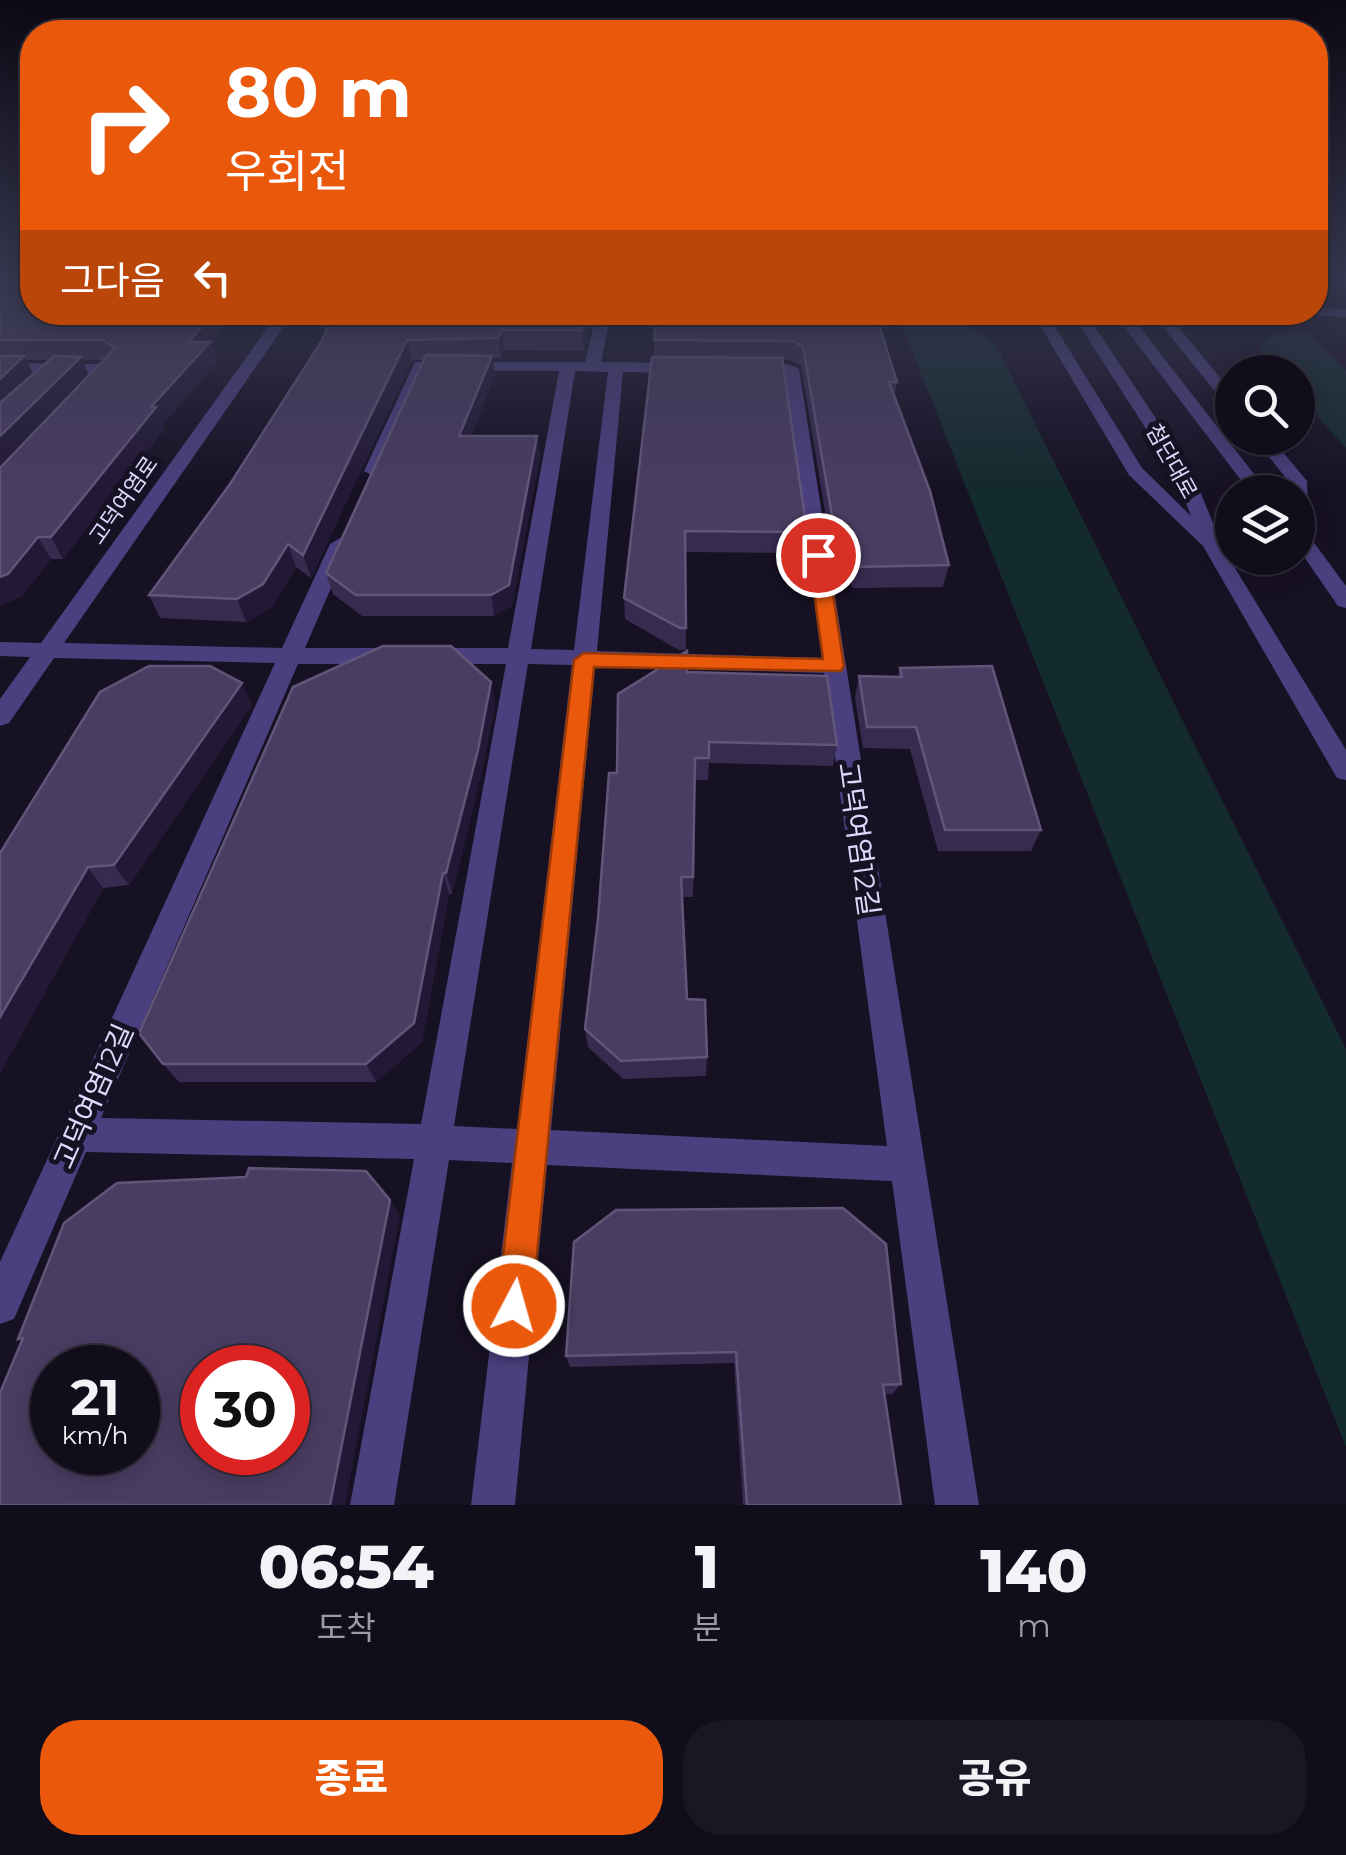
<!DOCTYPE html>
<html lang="ko">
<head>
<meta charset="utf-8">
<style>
  :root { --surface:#110d1b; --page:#1a1624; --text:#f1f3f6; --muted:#9c9ca3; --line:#302d3a; --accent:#ea580c }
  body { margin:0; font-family:Montserrat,"Noto Sans KR",sans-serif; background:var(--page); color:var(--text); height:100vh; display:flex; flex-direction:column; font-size:38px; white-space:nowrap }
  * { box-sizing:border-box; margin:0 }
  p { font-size:32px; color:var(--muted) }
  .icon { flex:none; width:55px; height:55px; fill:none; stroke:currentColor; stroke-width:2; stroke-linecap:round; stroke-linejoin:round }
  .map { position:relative; height:1505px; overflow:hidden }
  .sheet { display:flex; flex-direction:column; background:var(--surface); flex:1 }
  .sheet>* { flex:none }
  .guide { position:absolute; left:20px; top:20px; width:1308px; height:305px; border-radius:40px; box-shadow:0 5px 25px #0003,0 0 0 2px var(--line); background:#ea580c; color:#fff; overflow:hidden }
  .tools { position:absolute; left:1215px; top:355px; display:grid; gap:20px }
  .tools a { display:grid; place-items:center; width:100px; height:100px; border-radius:50%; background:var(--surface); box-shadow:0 5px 25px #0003,0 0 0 2px var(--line); font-size:50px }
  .speed { position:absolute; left:30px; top:1345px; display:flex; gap:20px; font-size:50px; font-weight:700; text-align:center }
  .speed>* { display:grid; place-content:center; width:130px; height:130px; border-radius:50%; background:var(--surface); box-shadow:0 5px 25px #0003,0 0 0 2px var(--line); line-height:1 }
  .speed small { font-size:25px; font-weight:400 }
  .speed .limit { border:15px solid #d22; background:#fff; color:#111 }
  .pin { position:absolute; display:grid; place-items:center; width:85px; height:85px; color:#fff; margin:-42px; border:5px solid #fff; border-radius:50%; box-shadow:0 2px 10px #0007 }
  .me { position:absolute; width:110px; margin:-55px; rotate:6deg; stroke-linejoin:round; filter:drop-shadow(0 0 8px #0008) }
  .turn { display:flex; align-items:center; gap:35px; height:210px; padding:0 40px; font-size:45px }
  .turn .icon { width:130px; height:130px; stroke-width:2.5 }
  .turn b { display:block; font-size:70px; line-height:85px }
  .then { display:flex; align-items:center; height:95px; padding:0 40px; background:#0003; gap:20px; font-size:38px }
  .eta { display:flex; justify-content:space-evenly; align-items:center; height:170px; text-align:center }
  .eta b { font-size:60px; font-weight:800; line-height:70px }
  .button { display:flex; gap:20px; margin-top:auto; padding:20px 40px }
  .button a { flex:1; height:115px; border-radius:40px; background:var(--accent); color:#fff; font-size:40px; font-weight:800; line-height:115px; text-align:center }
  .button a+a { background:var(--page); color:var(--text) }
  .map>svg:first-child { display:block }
  .green { fill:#142b2e }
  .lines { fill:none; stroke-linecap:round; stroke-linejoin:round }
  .minor { fill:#4b407f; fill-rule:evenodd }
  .wall { fill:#382b50; fill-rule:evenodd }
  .shaded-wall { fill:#231937 }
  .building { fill:#4a3d62; stroke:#61567a; stroke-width:2.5; fill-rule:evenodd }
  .route { fill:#ea580c; stroke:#983908; stroke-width:2.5 }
  .labels { text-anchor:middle; stroke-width:10; stroke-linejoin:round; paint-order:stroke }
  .far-street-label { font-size:22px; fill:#e0d7fc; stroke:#171124 }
  .street-label { font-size:28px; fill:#e0d7fc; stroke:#171124 }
</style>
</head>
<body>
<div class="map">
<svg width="1346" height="1505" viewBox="0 0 1346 1505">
  <rect width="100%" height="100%" fill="#171124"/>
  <!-- green -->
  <g class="green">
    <path d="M 945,322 L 979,332 L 996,345 L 1346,1049 L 1346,1447 L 901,323 Z"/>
    <path d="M 1306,331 L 1346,370 L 1346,448 L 1298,395 L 1298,372 L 1276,372 L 1257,351 L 1273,333 Z"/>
  </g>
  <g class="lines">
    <!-- minor -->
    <g class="minor">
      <path d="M 1315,308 L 1346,309 L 1346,317 L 1310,315 Z"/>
      <path d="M 279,312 L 294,312 L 64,643 L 282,648 L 330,544 L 340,538 L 350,544 L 305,648 L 508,648 L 559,371 L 427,370 L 382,471 L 373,476 L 364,471 L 415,362 L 585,362 L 597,312 L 611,312 L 601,362 L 684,363 L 692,368 L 684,373 L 623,372 L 597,651 L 822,658 L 784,374 L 754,374 L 746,369 C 758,361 787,361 799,369 L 979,1505 L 935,1505 L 892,1181 L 547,1165 L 515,1505 L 471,1505 L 512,1163 L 449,1160 L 394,1505 L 350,1505 L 414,1159 L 86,1152 L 14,1319 L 0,1324 L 0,1262 L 275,663 L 54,658 L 9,723 L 0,726 L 0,699 L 30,657 L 0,656 L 0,642 L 41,643 ZM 575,371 L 608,372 L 574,650 L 531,649 ZM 298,664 L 506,664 L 421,1124 L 101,1118 ZM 528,664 L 572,665 L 517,1129 L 454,1126 ZM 595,666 L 824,673 L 887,1146 L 551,1130 Z"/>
      <path d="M 1032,312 L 1046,312 L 1142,468 L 1191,516 L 1175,474 L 1071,312 L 1085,312 L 1193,474 L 1224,550 L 1346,750 L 1346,780 L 1337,778 L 1203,546 L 1129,475 Z"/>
      <path d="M 1113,312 L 1128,312 L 1268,492 L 1250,492 Z"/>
      <path d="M 1151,312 L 1166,312 L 1232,392 L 1232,407 L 1226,405 Z"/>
      <path d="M 0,363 L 112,364 L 120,369 L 100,386 L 92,381 L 98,374 L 0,373 Z"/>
      <path d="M 1254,438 L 1271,438 L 1307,481 L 1309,536 L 1346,586 L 1346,608 L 1338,606 L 1298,548 L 1298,492 L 1289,492 L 1289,482 Z"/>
    </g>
  </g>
  <!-- wall -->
  <g class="wall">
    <path d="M 0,277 L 32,277 L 32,312 L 229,321 L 211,344 L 217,362 L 163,424 L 165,428 L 63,559 L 51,559 L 22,596 L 0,606 ZM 26,360 L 49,360 L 33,374 ZM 82,360 L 104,360 L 89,375 Z"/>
    <path d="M 875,312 L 897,382 L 894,397 L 949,565 L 943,587 L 852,588 L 846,555 L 832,554 L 801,366 L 791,360 L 783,360 L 807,532 L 804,553 L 686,552 L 686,650 L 679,650 L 625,619 L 624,598 L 654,357 L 654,340 Z"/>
    <path d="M 333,315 L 589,329 L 584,351 L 504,350 L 501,358 L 492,358 L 495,374 L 471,436 L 537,436 L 540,456 L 512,606 L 494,616 L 362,616 L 333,594 L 326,573 L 424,360 L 412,360 L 311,578 L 296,567 L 272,607 L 246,622 L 160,618 L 149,595 L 230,484 L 321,342 Z"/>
    <path d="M 900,668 L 1041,830 L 1031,851 L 938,851 L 910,749 L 863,748 L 855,698 L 859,676 L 898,677 Z"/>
    <path d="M 687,672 L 837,745 L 833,766 L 709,763 L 708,780 L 695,780 L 693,897 L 682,897 L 687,999 L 707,1057 L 706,1076 L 623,1079 L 588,1047 L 585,1029 L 617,773 Z"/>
    <path d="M 491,682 L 495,704 L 482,771 L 452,894 L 449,894 L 422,1042 L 376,1082 L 179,1082 L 163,1064 Z"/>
    <path d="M 252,705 L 129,885 L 103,888 L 0,1073 L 0,853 Z"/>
    <path d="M 574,1242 L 901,1384 L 892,1394 L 885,1394 L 901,1505 L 743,1505 L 734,1363 L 570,1367 L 566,1356 Z"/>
  </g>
  <!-- shaded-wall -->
  <g class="shaded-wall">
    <path d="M 214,312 L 226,312 L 229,321 L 211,344 L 217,362 L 163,424 L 165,428 L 63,559 L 51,537 L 151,407 L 189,342 Z"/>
    <path d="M 587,312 L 589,329 L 584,351 L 582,330 Z"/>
    <path d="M 502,330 L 504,350 L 501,358 L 498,338 Z"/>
    <path d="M 407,340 L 412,360 L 311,578 L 303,555 Z"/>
    <path d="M 24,356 L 35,377 L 0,410 L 0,379 Z"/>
    <path d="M 492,356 L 495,374 L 463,456 L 459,436 Z"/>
    <path d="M 81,357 L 90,378 L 0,470 L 0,436 Z"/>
    <path d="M 537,436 L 540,456 L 512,606 L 494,616 L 491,595 Z"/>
    <path d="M 38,537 L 51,559 L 22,596 L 0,606 L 0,577 Z"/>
    <path d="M 288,544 L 296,567 L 272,607 L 246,622 L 237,599 Z"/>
    <path d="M 491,682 L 495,704 L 482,771 L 452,894 L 446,873 Z"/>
    <path d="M 242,683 L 252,705 L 129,885 L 114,865 Z"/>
    <path d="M 88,867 L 103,888 L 0,1073 L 0,1017 Z"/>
    <path d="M 443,873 L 449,894 L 422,1042 L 376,1082 L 366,1064 Z"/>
    <path d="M 390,1200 L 400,1216 L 345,1505 L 330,1505 Z"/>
  </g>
  <!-- building -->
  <g class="building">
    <path d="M 26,277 L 32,277 L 32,312 L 214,312 L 189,342 L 210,342 L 151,407 L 156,407 L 51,537 L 38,537 L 8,574 L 0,577 L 0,468 L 115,348 L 103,340 L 0,340 L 0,284 L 23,285 Z"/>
    <path d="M 339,312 L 587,312 L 582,330 L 502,330 L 498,338 L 407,340 L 303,555 L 288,544 L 263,584 L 237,599 L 149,595 L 230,484 L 321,342 L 333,315 Z"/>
    <path d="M 657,312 L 875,312 L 897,382 L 889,382 L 930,491 L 949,565 L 856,567 L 849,533 L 835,533 L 803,347 L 793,341 L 654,340 Z"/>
    <path d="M 426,355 L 492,356 L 459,436 L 537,436 L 509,585 L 491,595 L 356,595 L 326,573 Z"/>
    <path d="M 0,356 L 24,356 L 0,379 Z"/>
    <path d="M 54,356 L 81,357 L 0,436 L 0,403 Z"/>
    <path d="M 652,357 L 782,358 L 807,532 L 685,531 L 686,628 L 680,628 L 624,598 Z"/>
    <path d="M 383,646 L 451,646 L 491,682 L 478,750 L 446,873 L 443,873 L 414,1023 L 366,1064 L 163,1064 L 139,1033 L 293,687 Z"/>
    <path d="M 687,651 L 687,672 L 827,676 L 837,745 L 709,742 L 709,758 L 695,758 L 693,877 L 681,877 L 687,999 L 705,1000 L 707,1057 L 621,1061 L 585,1029 L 598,919 L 609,773 L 617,773 L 618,694 Z"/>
    <path d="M 149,666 L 210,666 L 242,683 L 114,865 L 88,867 L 0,1017 L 0,853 L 100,692 Z"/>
    <path d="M 992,666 L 1041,830 L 945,830 L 916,727 L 867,727 L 859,676 L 902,677 L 900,668 Z"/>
    <path d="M 249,1168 L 366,1171 L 390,1200 L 330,1505 L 0,1505 L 0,1393 L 23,1338 L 18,1339 L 64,1223 L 117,1183 L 246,1177 ZM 52,1368 L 138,1368 L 138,1452 L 52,1452 ZM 202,1368 L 288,1368 L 288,1452 L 202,1452 Z"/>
    <path d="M 843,1208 L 886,1244 L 901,1384 L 883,1385 L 901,1505 L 747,1505 L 736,1352 L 566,1356 L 574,1242 L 616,1210 Z"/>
  </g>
  <!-- sky -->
  <linearGradient id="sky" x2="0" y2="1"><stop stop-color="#0d0914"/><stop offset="0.57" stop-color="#363850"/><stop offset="1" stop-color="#363850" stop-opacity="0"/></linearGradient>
  <rect width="1346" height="488" fill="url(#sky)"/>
  <!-- route -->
  <path class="route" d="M 818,549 L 827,555 L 844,666 L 841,671 L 594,667 L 532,1306 L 527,1319 L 514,1324 L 502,1319 L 497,1306 L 574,660 L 584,653 L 823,659 L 809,555 Z"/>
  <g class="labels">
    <!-- far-street labels -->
    <g class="far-street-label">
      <text transform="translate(1172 461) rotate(61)" y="8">첨단대로</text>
      <text transform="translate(123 500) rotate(-55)" y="8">고덕여염로</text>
    </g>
    <!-- street labels -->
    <g class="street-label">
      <text transform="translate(859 839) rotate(82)" y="10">고덕여염12길</text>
      <text transform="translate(93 1096) rotate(-66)" y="10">고덕여염12길</text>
    </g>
  </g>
</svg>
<div class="tools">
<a><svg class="icon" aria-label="search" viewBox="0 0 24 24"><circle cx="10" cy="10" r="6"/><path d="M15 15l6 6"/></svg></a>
<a><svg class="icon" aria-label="layers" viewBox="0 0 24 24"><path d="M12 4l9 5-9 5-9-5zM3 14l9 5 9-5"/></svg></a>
</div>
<div class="speed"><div>21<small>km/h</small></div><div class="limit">30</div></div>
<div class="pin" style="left:818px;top:555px;background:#d93025"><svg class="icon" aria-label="arrive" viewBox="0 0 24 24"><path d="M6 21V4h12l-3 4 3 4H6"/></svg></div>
<svg class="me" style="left:514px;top:1306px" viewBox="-20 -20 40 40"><circle r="17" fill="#ea580c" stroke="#fff" stroke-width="3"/><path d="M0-11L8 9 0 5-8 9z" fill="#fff"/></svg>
<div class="guide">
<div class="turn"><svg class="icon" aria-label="right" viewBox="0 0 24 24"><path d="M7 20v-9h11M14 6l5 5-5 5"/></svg><div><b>80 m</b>우회전</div></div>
<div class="then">그다음<svg class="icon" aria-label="left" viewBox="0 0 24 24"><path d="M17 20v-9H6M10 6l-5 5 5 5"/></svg></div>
</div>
</div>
<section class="sheet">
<div class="eta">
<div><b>06:54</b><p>도착</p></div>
<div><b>1</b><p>분</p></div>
<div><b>140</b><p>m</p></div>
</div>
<div class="button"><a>종료</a><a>공유</a></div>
</section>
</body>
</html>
